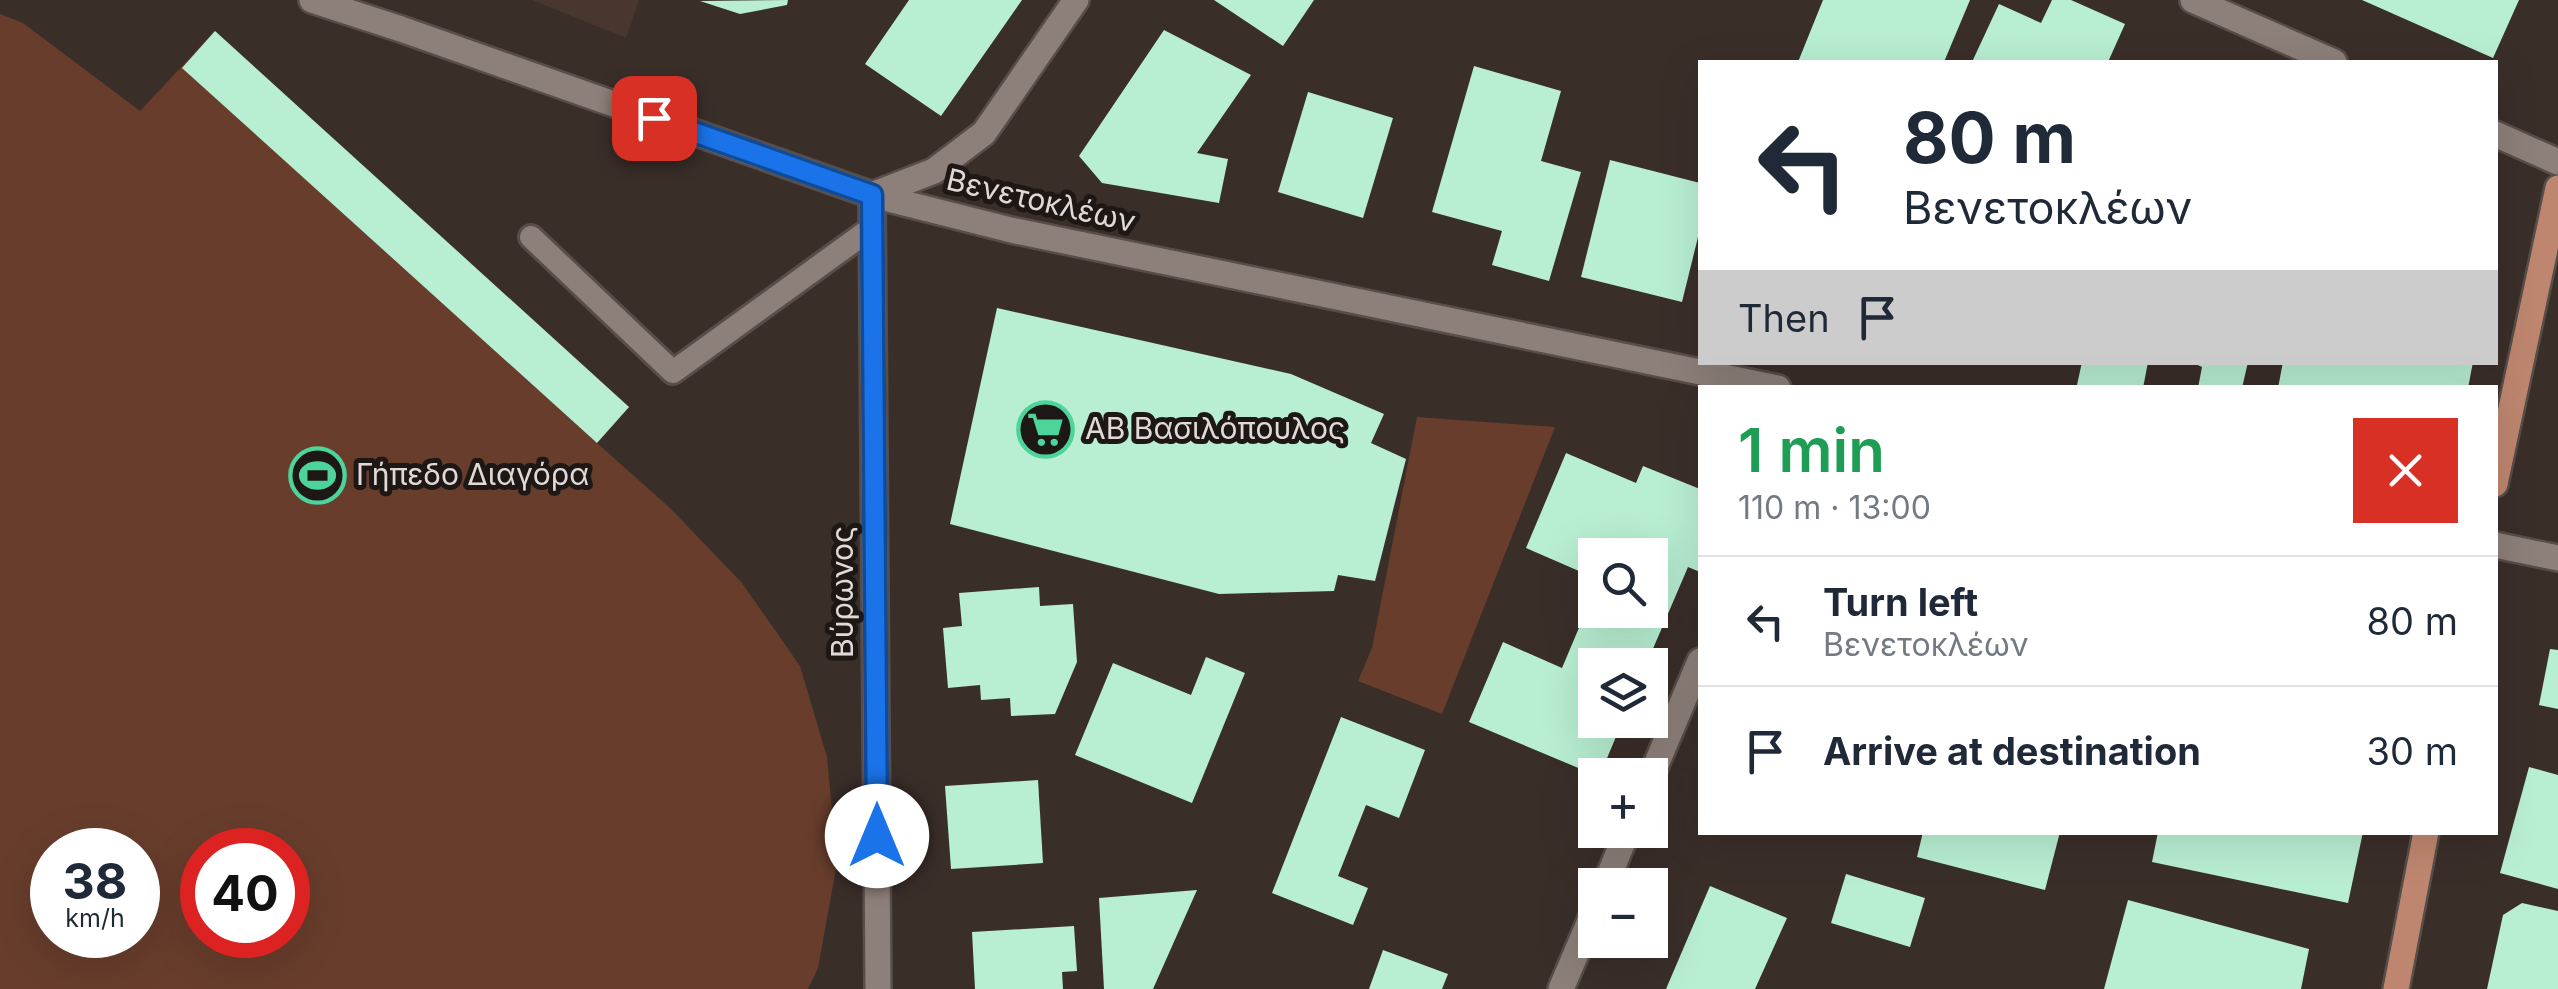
<!DOCTYPE html>
<html lang="en">
<head>
<meta charset="utf-8">
<style>
  :root { --surface:#fff; --page:#f2f2f3; --text:#1f2937; --muted:#747a83; --line:#e0e1e3 }
  body { margin:0; font-family:Inter,sans-serif; background:var(--page); color:var(--text); height:100vh; display:flex; flex-direction:column; font-size:38px; white-space:nowrap }
  * { box-sizing:border-box; margin:0 }
  p { font-size:32px; color:var(--muted) }
  .icon { flex:none; width:55px; height:55px; fill:none; stroke:currentColor; stroke-width:2; stroke-linecap:round; stroke-linejoin:round }
  .map { position:relative; flex:1; overflow:hidden }
  .side { position:absolute; left:1698px; top:385px; width:800px; height:450px; display:flex; flex-direction:column; background:var(--surface); border-radius:0px; box-shadow:0 10px 40px #0002 }
  .side>* { flex:none }
  .top-card { position:absolute; left:1698px; top:60px; width:800px; height:305px; border-radius:0px; box-shadow:0 10px 40px #0002; background:#fff; color:var(--text); overflow:hidden }
  .buttons { position:absolute; left:1578px; top:538px; display:grid; gap:20px }
  .buttons a { display:grid; place-items:center; width:90px; height:90px; border-radius:0px; background:var(--surface); box-shadow:0 10px 40px #0002; font-size:50px }
  .speed { position:absolute; left:30px; top:828px; display:flex; gap:20px; font-size:50px; font-weight:700; text-align:center }
  .speed>* { display:grid; place-content:center; width:130px; height:130px; border-radius:50%; background:var(--surface); box-shadow:0 10px 40px #0002; line-height:1 }
  .speed small { font-size:25px; font-weight:400 }
  .speed .limit { border:15px solid #d22; background:#fff; color:#111 }
  .pin { position:absolute; display:grid; place-items:center; width:85px; height:85px; color:#fff; margin:-42px; border-radius:20px; box-shadow:0 5px 15px #0006 }
  .me { position:absolute; width:110px; margin:-55px; rotate:0deg; stroke-linejoin:round; filter:drop-shadow(0 0 8px #0008) }
  .turn { display:flex; align-items:center; gap:35px; height:210px; padding:0 40px; font-size:45px }
  .turn .icon { width:130px; height:130px; stroke-width:2.5 }
  .turn b { display:block; font-size:70px; line-height:85px }
  .then { display:flex; align-items:center; height:95px; padding:0 40px; background:#0003; gap:20px; font-size:38px }
  .round { display:grid; place-items:center; flex:none; width:105px; height:105px; border-radius:0px; background:var(--page) }
  .summary { display:flex; align-items:center; justify-content:space-between; height:170px; padding:0 40px }
  h1 { font-size:60px; font-weight:600; line-height:75px; color:#1e9e55 }
  ul { padding:0; list-style:none }
  li { display:flex; align-items:center; gap:30px; height:130px; padding:0 40px; border-top:2px solid var(--line) }
  li div { flex:1 }
  li b { display:block; font-size:38px }
  li em { font-style:normal }
  .map>svg:first-child { display:block }
  .built { fill:#49362f }
  .green { fill:#683d2c; fill-rule:evenodd }
  .building { fill:#b8eed2 }
  .lines { fill:none; stroke-linecap:round; stroke-linejoin:round }
  .service-casing { stroke:#574d49; stroke-width:28 }
  .minor-casing { stroke:#574d49; stroke-width:30 }
  .tertiary-casing { stroke:#574d49; stroke-width:30 }
  .primary-casing { stroke:#574d49; stroke-width:30 }
  .service { stroke:#8d7f79; stroke-width:22 }
  .minor { stroke:#8d7f79; stroke-width:25 }
  .tertiary { stroke:#8d7f79; stroke-width:25 }
  .primary { stroke:#be866f; stroke-width:25 }
  .route-casing { stroke:#114b97; stroke-width:25 }
  .route { stroke:#1a73e8; stroke-width:18 }
  .labels { text-anchor:middle; stroke-width:10; stroke-linejoin:round; paint-order:stroke }
  .street-label { font-size:30px; fill:#e1d9d6; stroke:#1d1816 }
  .poi-label { font-size:30px; fill:#e1d9d6; stroke:#1d1816; text-anchor:start }
</style>
</head>
<body>
<div class="map">
<svg width="2558" height="989" viewBox="0 0 2558 989">
  <rect width="100%" height="100%" fill="#3a2e29"/>
  <!-- built -->
  <path class="built" d="M 532,0 L 639,0 L 626,38 Z"/>
  <!-- green -->
  <g class="green">
    <path d="M 0,14 L 23,23 L 140,111 L 215,31 L 629,407 L 597,443 L 670,508 L 742,583 L 800,666 L 827,757 L 837,863 L 818,968 L 808,989 L 0,989 ZM 52,850 L 138,850 L 138,935 L 52,935 ZM 202,850 L 288,850 L 288,935 L 202,935 Z"/>
    <path d="M 1417,417 L 1555,427 L 1442,714 L 1358,681 L 1372,648 Z"/>
  </g>
  <!-- building -->
  <g class="building">
    <path d="M 788,0 L 787,5 L 740,14 L 700,1 Z"/>
    <path d="M 909,0 L 1022,0 L 941,116 L 865,64 Z"/>
    <path d="M 1214,0 L 1314,0 L 1283,46 Z"/>
    <path d="M 1823,0 L 1970,0 L 1944,62 L 1798,62 Z"/>
    <path d="M 2052,0 L 2071,0 L 2125,24 L 2108,62 L 1972,62 L 1999,4 L 2041,23 Z"/>
    <path d="M 2362,0 L 2519,0 L 2493,58 Z"/>
    <path d="M 1164,30 L 1251,75 L 1197,153 L 1228,159 L 1219,203 L 1102,183 L 1079,156 Z"/>
    <path d="M 215,31 L 629,407 L 597,443 L 182,68 Z"/>
    <path d="M 1474,66 L 1561,91 L 1541,161 L 1581,172 L 1549,281 L 1492,265 L 1502,231 L 1432,212 Z"/>
    <path d="M 1308,92 L 1393,118 L 1363,218 L 1278,192 Z"/>
    <path d="M 1610,160 L 1700,183 L 1700,229 L 1682,302 L 1581,277 Z"/>
    <path d="M 997,308 L 1291,374 L 1384,414 L 1371,443 L 1406,459 L 1375,581 L 1338,575 L 1334,591 L 1219,594 L 950,524 Z"/>
    <path d="M 2082,362 L 2148,362 L 2143,388 L 2077,385 Z"/>
    <path d="M 2191,362 L 2248,362 L 2242,388 L 2198,388 L 2202,367 Z"/>
    <path d="M 2283,362 L 2473,362 L 2468,388 L 2278,388 Z"/>
    <path d="M 1566,453 L 1636,483 L 1643,466 L 1700,489 L 1700,572 L 1688,567 L 1646,665 L 1595,665 L 1595,720 L 1623,720 L 1600,775 L 1595,775 L 1469,722 L 1503,642 L 1562,668 L 1595,590 L 1595,610 L 1650,610 L 1650,555 L 1595,555 L 1595,578 L 1526,548 Z"/>
    <path d="M 1039,587 L 1040,606 L 1073,604 L 1077,662 L 1055,714 L 1011,716 L 1010,698 L 981,700 L 980,685 L 948,688 L 943,628 L 962,626 L 959,593 Z"/>
    <path d="M 2550,649 L 2558,650 L 2558,709 L 2539,705 Z"/>
    <path d="M 1206,657 L 1245,673 L 1192,803 L 1075,755 L 1113,663 L 1191,695 Z"/>
    <path d="M 1341,717 L 1425,750 L 1399,818 L 1366,805 L 1338,876 L 1368,888 L 1353,925 L 1272,893 Z"/>
    <path d="M 2529,767 L 2558,775 L 2558,889 L 2500,873 Z"/>
    <path d="M 1038,780 L 1043,863 L 951,869 L 945,786 Z"/>
    <path d="M 1923,832 L 2060,832 L 2045,890 L 1917,857 Z"/>
    <path d="M 2158,832 L 2363,832 L 2348,903 L 2152,862 Z"/>
    <path d="M 1846,874 L 1925,898 L 1910,947 L 1831,923 Z"/>
    <path d="M 1710,886 L 1787,918 L 1755,989 L 1666,989 Z"/>
    <path d="M 1197,890 L 1153,989 L 1104,989 L 1099,898 Z"/>
    <path d="M 2128,900 L 2309,949 L 2301,989 L 2104,989 Z"/>
    <path d="M 2522,903 L 2558,911 L 2558,989 L 2487,989 L 2503,915 Z"/>
    <path d="M 1074,926 L 1077,971 L 1062,972 L 1063,989 L 975,989 L 972,932 Z"/>
    <path d="M 1383,950 L 1448,974 L 1442,989 L 1369,989 Z"/>
  </g>
  <g class="lines">
    <defs>
      <path id="service" d="M 531,237 L 673,372 L 873,227"/>
      <g id="minor">
        <path d="M 2193,0 L 2334,62"/>
        <path d="M 2495,134 L 2558,162"/>
        <path d="M 872,195 L 934,171 L 984,133 L 1076,0"/>
        <path d="M 2495,545 L 2558,558"/>
        <path d="M 1650,779 L 1700,661"/>
        <path d="M 1605,885 L 1628,830"/>
        <path d="M 1561,989 L 1595,909"/>
      </g>
      <g id="tertiary">
        <path d="M 312,0 L 401,29 L 872,195 L 1011,230 L 1778,388"/>
        <path d="M 872,195 L 878,989"/>
      </g>
      <g id="primary">
        <path d="M 2495,484 L 2558,188"/>
        <path d="M 2396,989 L 2426,832"/>
      </g>
    </defs>
    <!-- service casing -->
    <use href="#service" class="service-casing"/>
    <!-- minor casing -->
    <use href="#minor" class="minor-casing"/>
    <!-- tertiary casing -->
    <use href="#tertiary" class="tertiary-casing"/>
    <!-- primary casing -->
    <use href="#primary" class="primary-casing"/>
    <!-- service -->
    <use href="#service" class="service"/>
    <!-- minor -->
    <use href="#minor" class="minor"/>
    <!-- tertiary -->
    <use href="#tertiary" class="tertiary"/>
    <!-- primary -->
    <use href="#primary" class="primary"/>
  </g>
  <g class="lines">
    <defs>
      <path id="route" d="M 654,118 L 872,195 L 877,836"/>
    </defs>
    <!-- route casing -->
    <use href="#route" class="route-casing"/>
    <!-- route -->
    <use href="#route" class="route"/>
  </g>
  <!-- icons -->
  <defs>
    <symbol id="supermarket-ring" viewBox="-11 -11 22 22"><circle r="9.5" fill="#1d1816" stroke="#4cd49b" stroke-width="1.5"/><path d="M-6-5.5h2.5l.6 2H6L4.5 2H-2.5L-4.4-4H-6ZM-1.5 3.2a1.3 1.3 0 1 0 .1 0ZM3 3.2a1.3 1.3 0 1 0 .1 0Z" fill="#4cd49b"/></symbol>
    <symbol id="stadium-ring" viewBox="-11 -11 22 22"><circle r="9.5" fill="#1d1816" stroke="#4cd49b" stroke-width="1.5"/><path d="M0-5a6.5 5 0 1 0 0 10a6.5 5 0 1 0 0-10ZM-3.5-1.8h7v3.6h-7Z" fill="#4cd49b"/></symbol>
  </defs>
  <g fill-rule="evenodd">
    <use href="#supermarket-ring" x="1014" y="398" width="63" height="63"/>
    <use href="#stadium-ring" x="286" y="444" width="63" height="63"/>
  </g>
  <g class="labels">
    <!-- street labels -->
    <g class="street-label">
      <text transform="translate(1041 201) rotate(13)" y="10">Βενετοκλέων</text>
      <text transform="translate(843 592) rotate(-90)" y="10">Βύρωνος</text>
    </g>
    <!-- poi labels -->
    <g class="poi-label">
      <text x="1085" y="439">AB Βασιλόπουλος</text>
      <text x="356" y="485">Γήπεδο Διαγόρα</text>
    </g>
  </g>
</svg>
<div class="buttons">
<a><svg class="icon" aria-label="search" viewBox="0 0 24 24"><circle cx="10" cy="10" r="6"/><path d="M15 15l6 6"/></svg></a>
<a><svg class="icon" aria-label="layers" viewBox="0 0 24 24"><path d="M12 4l9 5-9 5-9-5zM3 14l9 5 9-5"/></svg></a>
<a>+</a>
<a>−</a>
</div>
<div class="speed"><div>38<small>km/h</small></div><div class="limit">40</div></div>
<div class="pin" style="left:654px;top:118px;background:#d93025"><svg class="icon" aria-label="arrive" viewBox="0 0 24 24"><path d="M6 21V4h12l-3 4 3 4H6"/></svg></div>
<svg class="me" style="left:877px;top:836px" viewBox="-20 -20 40 40"><circle r="19" fill="#fff"/><path d="M0-13L10 11 0 6-10 11z" fill="#1a73e8"/></svg>
<div class="top-card">
<div class="turn"><svg class="icon" aria-label="left" viewBox="0 0 24 24"><path d="M17 20v-9H6M10 6l-5 5 5 5"/></svg><div><b>80 m</b>Βενετοκλέων</div></div>
<div class="then">Then<svg class="icon" aria-label="arrive" viewBox="0 0 24 24"><path d="M6 21V4h12l-3 4 3 4H6"/></svg></div>
</div>
<section class="side">
<div class="summary"><div><h1>1 min</h1><p>110 m · 13:00</p></div><a class="round" style="background:#d93025;color:#fff"><svg class="icon" aria-label="close" viewBox="0 0 24 24"><path d="M6 6l12 12M18 6L6 18"/></svg></a></div>
<ul>
<li><svg class="icon" aria-label="left" viewBox="0 0 24 24"><path d="M17 20v-9H6M10 6l-5 5 5 5"/></svg><div><b>Turn left</b><p>Βενετοκλέων</p></div><em>80 m</em></li>
<li><svg class="icon" aria-label="arrive" viewBox="0 0 24 24"><path d="M6 21V4h12l-3 4 3 4H6"/></svg><div><b>Arrive at destination</b></div><em>30 m</em></li>
</ul>
</section>
</div>
</body>
</html>
